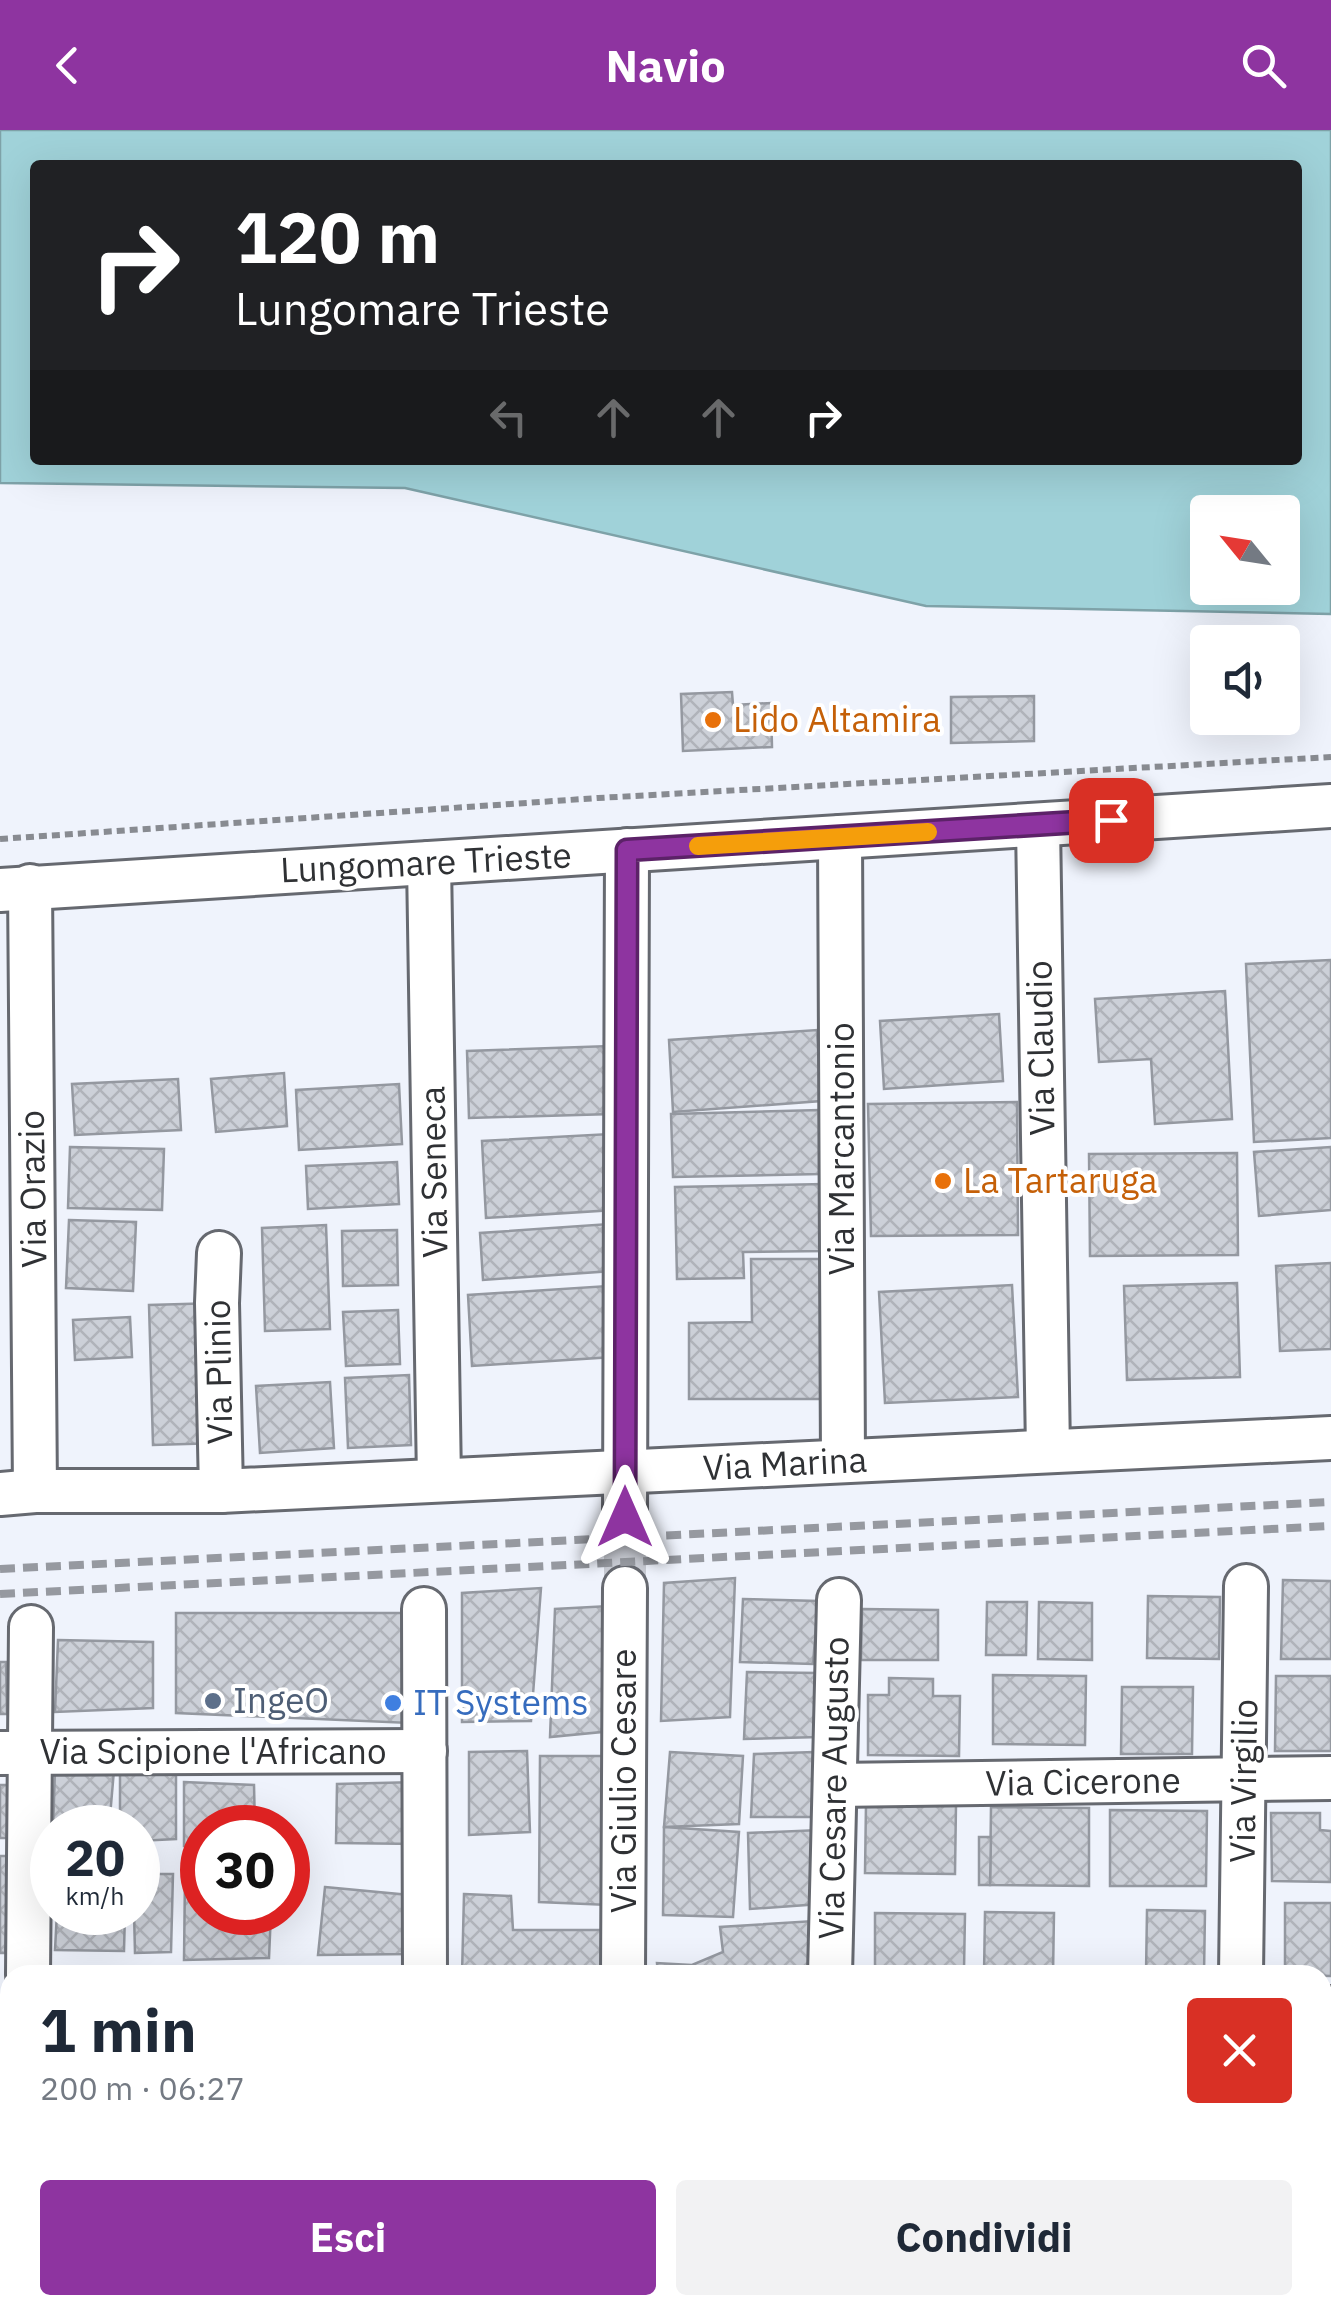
<!DOCTYPE html>
<html lang="it">
<head>
<meta charset="utf-8">
<style>
  :root { --surface:#fff; --page:#f2f2f3; --text:#1f2937; --muted:#747a83; --accent:#8e34a0 }
  body { margin:0; font-family:"IBM Plex Sans",sans-serif; background:var(--page); color:var(--text); height:100vh; display:flex; flex-direction:column; font-size:38px; white-space:nowrap }
  * { box-sizing:border-box; margin:0 }
  p { font-size:32px; color:var(--muted) }
  .icon { flex:none; width:55px; height:55px; fill:none; stroke:currentColor; stroke-width:2; stroke-linecap:round; stroke-linejoin:round }
  .map { position:relative; flex:1; overflow:hidden }
  .details { position:absolute; left:0px; top:1835px; width:1332px; height:350px; display:flex; flex-direction:column; background:var(--surface); border-radius:30px 30px 0 0; box-shadow:0 10px 40px #0002 }
  .details>* { flex:none }
  .top-card { position:absolute; left:30px; top:30px; width:1272px; height:305px; border-radius:10px; box-shadow:0 10px 40px #0002; background:#202124; color:#fff; overflow:hidden }
  .needle { width:65px; rotate:300deg }
  .tools { position:absolute; left:1190px; top:365px; display:grid; gap:20px }
  .tools a { display:grid; place-items:center; width:110px; height:110px; border-radius:10px; background:var(--surface); box-shadow:0 10px 40px #0002; font-size:50px }
  .speed { position:absolute; left:30px; top:1675px; display:flex; gap:20px; font-size:50px; font-weight:700; text-align:center }
  .speed>* { display:grid; place-content:center; width:130px; height:130px; border-radius:50%; background:var(--surface); box-shadow:0 10px 40px #0002; line-height:1 }
  .speed small { font-size:25px; font-weight:400 }
  .speed .limit { border:15px solid #d22; background:#fff; color:#111 }
  .pin { position:absolute; display:grid; place-items:center; width:85px; height:85px; color:#fff; margin:-42px; border-radius:20px; box-shadow:0 5px 15px #0006 }
  .me { position:absolute; width:110px; margin:-55px; rotate:0deg; stroke-linejoin:round; filter:drop-shadow(0 0 8px #0008) }
  .turn { display:flex; align-items:center; gap:35px; height:210px; padding:0 40px; font-size:45px }
  .turn .icon { width:130px; height:130px; stroke-width:2.5 }
  .turn b { display:block; font-size:70px; line-height:85px }
  .lanes { display:flex; align-items:center; height:95px; padding:0 40px; background:#0003; justify-content:center; gap:50px; direction:ltr }
  .lanes .off { opacity:.35 }
  .round { display:grid; place-items:center; flex:none; width:105px; height:105px; border-radius:10px; background:var(--page) }
  .summary { display:flex; align-items:center; justify-content:space-between; height:170px; padding:0 40px }
  h1 { font-size:60px; font-weight:700; line-height:75px }
  .action { display:flex; gap:20px; margin-top:auto; padding:20px 40px }
  .action a { flex:1; height:115px; border-radius:10px; background:var(--accent); color:#fff; font-size:40px; font-weight:700; line-height:115px; text-align:center }
  .action a+a { background:var(--page); color:var(--text) }
  header { display:flex; justify-content:space-between; align-items:center; height:130px; padding:0 40px; background:var(--accent); color:#fff; font-size:45px; font-weight:700 }
  .map>svg:first-child { display:block }
  .water { fill:#a0d2d9; stroke:#7ea2a8; stroke-width:2.5; fill-rule:evenodd }
  .building { fill:url(#building-cross-hatch); stroke:#9498a0; stroke-width:2.5 }
  .lines { fill:none; stroke-linecap:round; stroke-linejoin:round }
  .street-tunnel { stroke:#c9ccd4; stroke-width:42; stroke-dasharray:42 21; stroke-linecap:butt }
  .street-casing { stroke:#666970; stroke-width:48 }
  .primary-casing { stroke:#876c3c; stroke-width:60 }
  .path { stroke:#888b91; stroke-width:6; stroke-dasharray:8 5; stroke-linecap:butt }
  .street { stroke:#fff; stroke-width:42 }
  .primary { stroke:#d4b98d; stroke-width:55 }
  .rail { stroke:#9699a0; stroke-width:8; stroke-dasharray:15 8; stroke-linecap:butt }
  .route-casing { stroke:#5c2268; stroke-width:25 }
  .route { stroke:#8e34a0; stroke-width:18 }
  .slow { stroke:#f59e0b; stroke-width:18 }
  .food-dot { fill:#e8710a; stroke:#fff; stroke-width:4 }
  .service-dot { fill:#5c6f8a; stroke:#fff; stroke-width:4 }
  .shop-dot { fill:#3f7fe0; stroke:#fff; stroke-width:4 }
  .labels { text-anchor:middle; stroke-width:8; stroke-linejoin:round; paint-order:stroke }
  .food-label { font-size:35px; fill:#c56008; stroke:#fff; text-anchor:start }
  .street-label { font-size:35px; fill:#2f3134; stroke:#fff }
  .service-label { font-size:35px; fill:#4e5e75; stroke:#fff; text-anchor:start }
  .shop-label { font-size:35px; fill:#366cbe; stroke:#fff; text-anchor:start }
</style>
</head>
<body>
<header><svg class="icon" aria-label="back" viewBox="0 0 24 24"><path d="M15 5l-7 7 7 7"/></svg>Navio<svg class="icon" aria-label="search" viewBox="0 0 24 24"><circle cx="10" cy="10" r="6"/><path d="M15 15l6 6"/></svg></header>
<div class="map">
<svg width="1331" height="2185" viewBox="0 0 1331 2185">
  <defs>
    <pattern id="building-cross-hatch" width="8" height="8" patternUnits="userSpaceOnUse" patternTransform="scale(2.5)"><rect width="8" height="8" fill="#ccd0d8"/><path d="M0 0l8 8M0 8l8-8" fill="none" stroke="#b0b3ba"/></pattern>
  </defs>
  <rect width="100%" height="100%" fill="#eff3fc"/>
  <!-- water -->
  <path class="water" d="M 0,0 L 1331,0 L 1331,484 L 926,476 L 405,358 L 0,353 ZM 35,35 L 1298,35 L 1298,330 L 35,330 ZM 1208,382 L 1282,382 L 1282,458 L 1208,458 Z"/>
  <!-- building -->
  <g class="building">
    <path d="M 732,562 L 733,575 L 771,573 L 772,617 L 683,621 L 681,564 Z"/>
    <path d="M 1034,566 L 1034,611 L 951,613 L 951,567 Z"/>
    <path d="M 1331,830 L 1331,1008 L 1254,1012 L 1246,834 Z"/>
    <path d="M 1225,861 L 1232,989 L 1155,994 L 1151,929 L 1099,932 L 1095,869 Z"/>
    <path d="M 999,884 L 1003,951 L 884,959 L 880,891 Z"/>
    <path d="M 817,900 L 821,971 L 673,982 L 669,910 Z"/>
    <path d="M 610,916 L 612,984 L 469,988 L 467,921 Z"/>
    <path d="M 284,943 L 287,996 L 216,1002 L 211,949 Z"/>
    <path d="M 178,949 L 181,1000 L 75,1005 L 72,954 Z"/>
    <path d="M 399,954 L 402,1014 L 299,1020 L 296,960 Z"/>
    <path d="M 1017,972 L 1018,1105 L 871,1106 L 868,974 Z"/>
    <path d="M 819,980 L 820,1044 L 673,1047 L 671,984 Z"/>
    <path d="M 610,1004 L 614,1080 L 486,1088 L 482,1011 Z"/>
    <path d="M 70,1017 L 164,1019 L 162,1080 L 68,1078 Z"/>
    <path d="M 1331,1017 L 1331,1080 L 1259,1086 L 1254,1022 Z"/>
    <path d="M 1237,1023 L 1238,1125 L 1090,1126 L 1089,1024 Z"/>
    <path d="M 397,1032 L 399,1074 L 308,1079 L 306,1036 Z"/>
    <path d="M 824,1054 L 825,1121 L 743,1122 L 744,1148 L 677,1149 L 675,1057 Z"/>
    <path d="M 69,1090 L 136,1092 L 133,1161 L 66,1158 Z"/>
    <path d="M 609,1094 L 612,1141 L 483,1150 L 480,1103 Z"/>
    <path d="M 326,1095 L 330,1199 L 265,1201 L 262,1098 Z"/>
    <path d="M 397,1100 L 398,1155 L 343,1156 L 342,1101 Z"/>
    <path d="M 751,1129 L 825,1129 L 826,1269 L 689,1269 L 689,1193 L 752,1192 Z"/>
    <path d="M 1331,1133 L 1331,1219 L 1280,1221 L 1276,1136 Z"/>
    <path d="M 1237,1153 L 1240,1247 L 1127,1250 L 1124,1156 Z"/>
    <path d="M 1012,1155 L 1018,1267 L 885,1273 L 879,1162 Z"/>
    <path d="M 608,1156 L 613,1227 L 472,1236 L 468,1165 Z"/>
    <path d="M 217,1173 L 221,1313 L 153,1315 L 149,1175 Z"/>
    <path d="M 398,1180 L 400,1234 L 346,1236 L 343,1182 Z"/>
    <path d="M 130,1187 L 132,1227 L 75,1230 L 73,1190 Z"/>
    <path d="M 409,1245 L 411,1315 L 348,1318 L 345,1248 Z"/>
    <path d="M 330,1252 L 334,1318 L 260,1323 L 256,1256 Z"/>
    <path d="M 735,1448 L 730,1587 L 661,1591 L 664,1453 Z"/>
    <path d="M 1283,1450 L 1331,1451 L 1331,1529 L 1281,1529 Z"/>
    <path d="M 541,1458 L 531,1591 L 462,1592 L 462,1463 Z"/>
    <path d="M 1148,1466 L 1220,1467 L 1219,1529 L 1147,1528 Z"/>
    <path d="M 743,1469 L 818,1471 L 813,1534 L 740,1532 Z"/>
    <path d="M 987,1472 L 1027,1472 L 1026,1525 L 986,1525 Z"/>
    <path d="M 1039,1472 L 1092,1473 L 1092,1530 L 1038,1529 Z"/>
    <path d="M 609,1476 L 612,1601 L 550,1607 L 555,1479 Z"/>
    <path d="M 862,1479 L 938,1480 L 938,1530 L 861,1530 Z"/>
    <path d="M 176,1483 L 408,1483 L 410,1593 L 176,1583 Z"/>
    <path d="M 58,1510 L 153,1512 L 153,1578 L 55,1582 Z"/>
    <path d="M 0,1532 L 6,1532 L 7,1584 L 0,1584 Z"/>
    <path d="M 747,1542 L 818,1543 L 819,1607 L 744,1609 Z"/>
    <path d="M 993,1545 L 1086,1546 L 1085,1615 L 993,1614 Z"/>
    <path d="M 1276,1546 L 1331,1546 L 1331,1621 L 1275,1621 Z"/>
    <path d="M 889,1548 L 933,1549 L 933,1566 L 960,1566 L 959,1626 L 868,1625 L 868,1565 L 889,1565 Z"/>
    <path d="M 1122,1557 L 1193,1557 L 1192,1624 L 1121,1624 Z"/>
    <path d="M 527,1621 L 530,1702 L 469,1705 L 469,1622 Z"/>
    <path d="M 670,1622 L 743,1626 L 739,1694 L 664,1697 Z"/>
    <path d="M 813,1622 L 816,1687 L 751,1687 L 754,1624 Z"/>
    <path d="M 540,1626 L 606,1626 L 609,1775 L 539,1772 Z"/>
    <path d="M 55,1640 L 114,1640 L 109,1698 L 53,1698 Z"/>
    <path d="M 120,1640 L 176,1640 L 176,1709 L 138,1711 L 138,1698 L 120,1698 Z"/>
    <path d="M 184,1652 L 254,1655 L 255,1698 L 202,1698 L 202,1717 L 184,1716 Z"/>
    <path d="M 418,1652 L 418,1714 L 336,1713 L 337,1654 Z"/>
    <path d="M 0,1655 L 9,1655 L 12,1708 L 0,1708 Z"/>
    <path d="M 866,1674 L 956,1674 L 955,1744 L 865,1743 Z"/>
    <path d="M 991,1677 L 1089,1678 L 1089,1756 L 990,1755 Z"/>
    <path d="M 1110,1680 L 1207,1681 L 1206,1756 L 1110,1756 Z"/>
    <path d="M 1271,1683 L 1320,1683 L 1320,1700 L 1331,1701 L 1331,1752 L 1272,1751 Z"/>
    <path d="M 664,1697 L 739,1702 L 733,1787 L 663,1785 Z"/>
    <path d="M 820,1700 L 820,1774 L 750,1779 L 748,1703 Z"/>
    <path d="M 979,1707 L 991,1707 L 990,1755 L 979,1755 Z"/>
    <path d="M 0,1726 L 10,1726 L 5,1823 L 0,1823 Z"/>
    <path d="M 138,1744 L 173,1744 L 171,1822 L 135,1823 L 134,1782 L 138,1782 Z"/>
    <path d="M 185,1745 L 202,1745 L 202,1782 L 271,1782 L 269,1828 L 184,1830 Z"/>
    <path d="M 325,1757 L 409,1765 L 411,1824 L 318,1825 Z"/>
    <path d="M 464,1764 L 511,1766 L 513,1800 L 612,1800 L 610,1845 L 462,1845 Z"/>
    <path d="M 1285,1773 L 1331,1773 L 1331,1846 L 1285,1845 Z"/>
    <path d="M 1147,1780 L 1205,1781 L 1204,1845 L 1146,1844 Z"/>
    <path d="M 57,1782 L 125,1782 L 124,1821 L 55,1820 Z"/>
    <path d="M 985,1782 L 1054,1783 L 1053,1845 L 984,1845 Z"/>
    <path d="M 875,1783 L 965,1784 L 964,1840 L 875,1839 Z"/>
    <path d="M 814,1791 L 811,1845 L 658,1845 L 657,1833 L 692,1835 L 723,1822 L 720,1797 Z"/>
    <rect x="0" y="1868" width="10" height="83"/>
    <rect x="1322" y="1915" width="9" height="186"/>
    <path d="M 0,1987 L 10,1987 L 5,2060 L 0,2060 Z"/>
    <rect x="124" y="2179" width="62" height="6"/>
  </g>
  <g class="lines">
    <!-- street-tunnel -->
    <path class="street-tunnel" d="M 625,1458 L 625,1387"/>
    <defs>
      <g id="street">
        <path d="M 1038,695 L 1048,1321"/>
        <path d="M 840,707 L 843,1331"/>
        <path d="M 429,733 L 439,1350"/>
        <path d="M 30,756 L 35,1361"/>
        <path d="M 0,760 L 1331,676"/>
        <path d="M 219,1123 L 217,1173 L 221,1361"/>
        <path d="M 0,1364 L 35,1361 L 221,1361 L 1331,1308"/>
        <path d="M 625,1387 L 627,720"/>
        <path d="M 424,1479 L 425,1845"/>
        <path d="M 0,1623 L 425,1621"/>
        <path d="M 835,1655 L 1331,1648"/>
        <path d="M 28,1845 L 31,1497"/>
        <path d="M 623,1845 L 625,1458"/>
        <path d="M 830,1845 L 839,1470"/>
        <path d="M 1241,1845 L 1246,1456"/>
        <path d="M 1322,1878 L 1331,1878"/>
        <path d="M 25,2185 L 25,2175"/>
        <path d="M 622,2185 L 622,2175"/>
        <path d="M 1237,2185 L 1237,2175"/>
      </g>
      <g id="primary">
        <path d="M 0,2133 L 10,2133"/>
        <path d="M 1322,2150 L 1331,2150"/>
      </g>
    </defs>
    <!-- street casing -->
    <use href="#street" class="street-casing"/>
    <!-- primary casing -->
    <use href="#primary" class="primary-casing"/>
    <!-- path -->
    <path class="path" d="M 0,709 L 598,668 L 1331,627"/>
    <!-- street -->
    <use href="#street" class="street"/>
    <!-- primary -->
    <use href="#primary" class="primary"/>
    <!-- rail -->
    <g class="rail">
      <path d="M 0,1439 L 1331,1372"/>
      <path d="M 0,1464 L 1331,1396"/>
    </g>
  </g>
  <g class="lines">
    <defs>
      <path id="route" d="M 625,1387 L 627,720 L 1111,690"/>
    </defs>
    <!-- route casing -->
    <use href="#route" class="route-casing"/>
    <!-- route -->
    <use href="#route" class="route"/>
    <!-- slow -->
    <path class="slow" d="M 698,716 L 928,702"/>
  </g>
  <!-- markers -->
  <g class="food-dot">
    <circle cx="713" cy="590" r="10"/>
    <circle cx="943" cy="1051" r="10"/>
  </g>
  <circle class="service-dot" cx="213" cy="1571" r="10"/>
  <circle class="shop-dot" cx="393" cy="1573" r="10"/>
  <g class="labels">
    <!-- food labels -->
    <g class="food-label">
      <text x="733" y="602">Lido Altamira</text>
      <text x="963" y="1063">La Tartaruga</text>
    </g>
    <!-- street labels -->
    <g class="street-label">
      <text transform="translate(426 733) rotate(-3)" y="12">Lungomare Trieste</text>
      <text transform="translate(1041 918) rotate(-91)" y="12">Via Claudio</text>
      <text transform="translate(842 1019) rotate(-90)" y="12">Via Marcantonio</text>
      <text transform="translate(434 1042) rotate(-91)" y="12">Via Seneca</text>
      <text transform="translate(33 1059) rotate(-91)" y="12">Via Orazio</text>
      <text transform="translate(219 1242) rotate(-91)" y="12">Via Plinio</text>
      <text transform="translate(785 1334) rotate(-3)" y="12">Via Marina</text>
      <text x="213" y="1634">Via Scipione l'Africano</text>
      <text transform="translate(624 1651) rotate(-90)" y="12">Via Giulio Cesare</text>
      <text transform="translate(1244 1651) rotate(-89)" y="12">Via Virgilio</text>
      <text transform="translate(1083 1652) rotate(-1)" y="12">Via Cicerone</text>
      <text transform="translate(834 1658) rotate(-89)" y="12">Via Cesare Augusto</text>
    </g>
    <!-- service labels -->
    <g class="service-label">
      <text x="233" y="1583">IngeO</text>
    </g>
    <!-- shop labels -->
    <g class="shop-label">
      <text x="413" y="1585">IT Systems</text>
    </g>
  </g>
</svg>
<div class="tools">
<a><svg class="needle" viewBox="-14 -14 28 28"><path d="M0-13l5 13h-10z" fill="#e53935"/><path d="M0 13l5-13h-10z" fill="#747a83"/></svg></a>
<a><svg class="icon" aria-label="sound" viewBox="0 0 24 24"><path d="M4 9h4l5-4v14l-5-4H4zM17 9q2 3 0 6"/></svg></a>
</div>
<div class="speed"><div>20<small>km/h</small></div><div class="limit">30</div></div>
<div class="pin" style="left:1111px;top:690px;background:#d93025"><svg class="icon" aria-label="arrive" viewBox="0 0 24 24"><path d="M6 21V4h12l-3 4 3 4H6"/></svg></div>
<svg class="me" style="left:625px;top:1387px" viewBox="-20 -20 40 40"><path d="M0-17L14 15 0 8-14 15z" fill="#8e34a0" stroke="#fff" stroke-width="4"/></svg>
<div class="top-card">
<div class="turn"><svg class="icon" aria-label="right" viewBox="0 0 24 24"><path d="M7 20v-9h11M14 6l5 5-5 5"/></svg><div><b>120 m</b>Lungomare Trieste</div></div>
<div class="lanes"><svg class="icon off" aria-label="left" viewBox="0 0 24 24"><path d="M17 20v-9H6M10 6l-5 5 5 5"/></svg><svg class="icon off" aria-label="ahead" viewBox="0 0 24 24"><path d="M12 20V5M6 11l6-6 6 6"/></svg><svg class="icon off" aria-label="ahead" viewBox="0 0 24 24"><path d="M12 20V5M6 11l6-6 6 6"/></svg><svg class="icon" aria-label="right" viewBox="0 0 24 24"><path d="M7 20v-9h11M14 6l5 5-5 5"/></svg></div>
</div>
<section class="details">
<div class="summary"><div><h1>1 min</h1><p>200 m · 06:27</p></div><a class="round" style="background:#d93025;color:#fff"><svg class="icon" aria-label="close" viewBox="0 0 24 24"><path d="M6 6l12 12M18 6L6 18"/></svg></a></div>
<div class="action"><a>Esci</a><a>Condividi</a></div>
</section>
</div>
</body>
</html>
